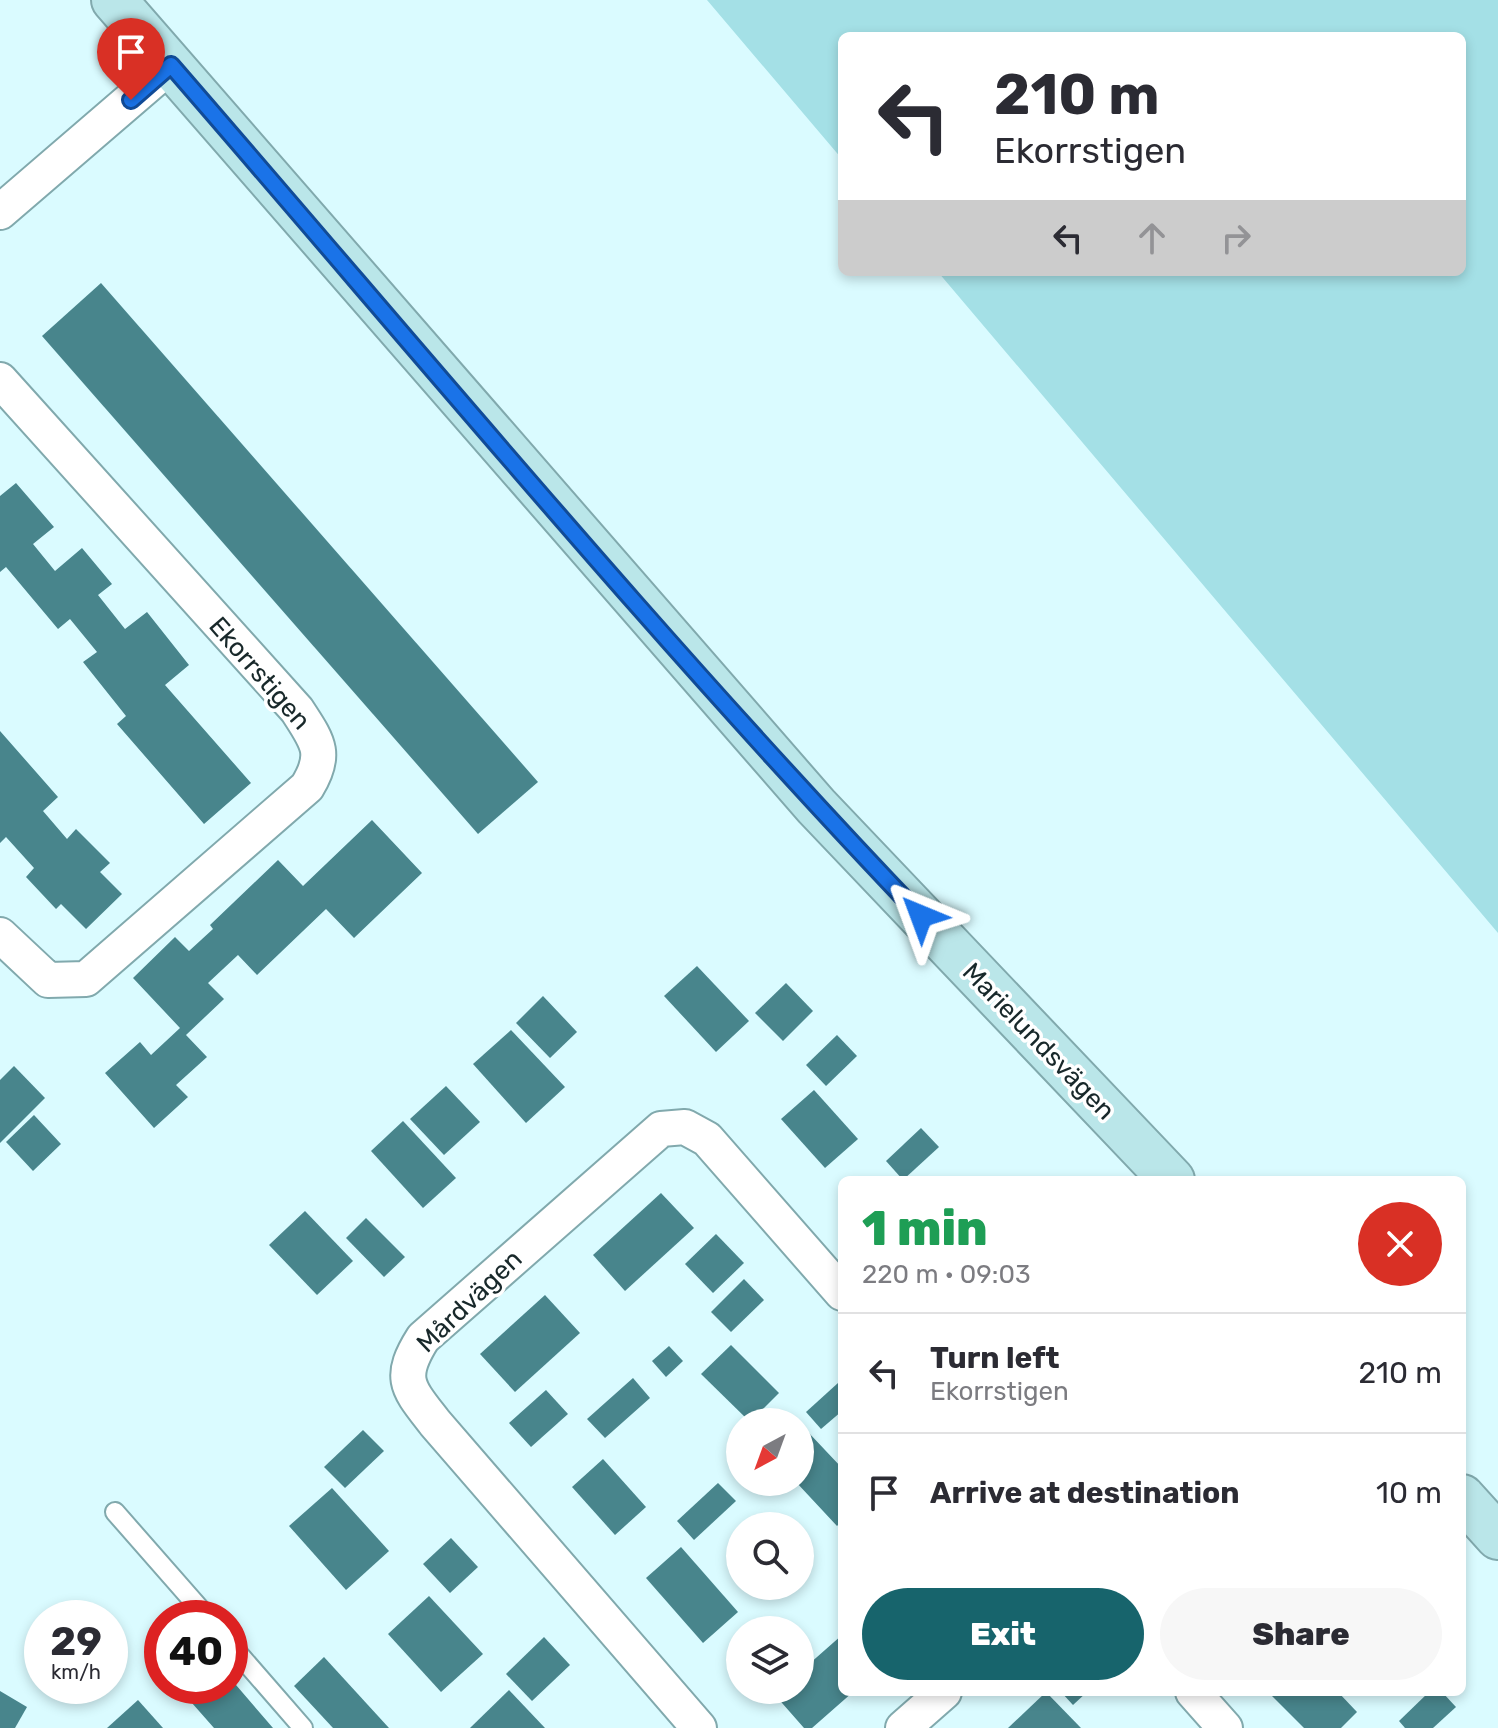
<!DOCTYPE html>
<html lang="en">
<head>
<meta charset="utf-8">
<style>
  :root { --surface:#fff; --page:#f7f7f7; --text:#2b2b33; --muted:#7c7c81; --line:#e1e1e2; --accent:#17646c }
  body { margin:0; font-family:Rubik,sans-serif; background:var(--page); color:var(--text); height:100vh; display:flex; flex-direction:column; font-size:30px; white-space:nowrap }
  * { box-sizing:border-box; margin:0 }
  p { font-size:26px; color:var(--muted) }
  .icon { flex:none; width:44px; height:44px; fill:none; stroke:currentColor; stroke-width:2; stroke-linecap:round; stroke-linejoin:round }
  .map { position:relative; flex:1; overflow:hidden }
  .details { position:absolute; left:838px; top:1176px; width:628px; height:520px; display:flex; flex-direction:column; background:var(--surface); border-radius:12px; box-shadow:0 4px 12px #0003 }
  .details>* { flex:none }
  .banner { position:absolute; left:838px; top:32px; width:628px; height:244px; border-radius:12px; box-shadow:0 4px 12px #0003; background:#fff; color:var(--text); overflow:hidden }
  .needle { width:52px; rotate:221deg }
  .buttons { position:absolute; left:726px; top:1408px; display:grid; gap:16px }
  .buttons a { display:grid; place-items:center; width:88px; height:88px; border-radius:50%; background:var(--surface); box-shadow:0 4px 12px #0003; font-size:40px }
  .speed { position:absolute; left:24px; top:1600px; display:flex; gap:16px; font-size:40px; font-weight:700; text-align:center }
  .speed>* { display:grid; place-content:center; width:104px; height:104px; border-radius:50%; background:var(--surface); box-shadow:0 4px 12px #0003; line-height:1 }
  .speed small { font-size:20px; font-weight:400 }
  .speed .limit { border:12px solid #d22; background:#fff; color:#111 }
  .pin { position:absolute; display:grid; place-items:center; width:68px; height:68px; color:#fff; margin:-82px -34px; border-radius:50% 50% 50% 0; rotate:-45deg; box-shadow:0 0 8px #0007 }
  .pin .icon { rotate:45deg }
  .me { position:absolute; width:88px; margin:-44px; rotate:316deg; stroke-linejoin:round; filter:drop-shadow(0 0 6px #0008) }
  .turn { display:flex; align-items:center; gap:28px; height:168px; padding:0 24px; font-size:36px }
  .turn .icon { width:104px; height:104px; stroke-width:2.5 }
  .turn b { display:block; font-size:56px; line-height:68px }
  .lanes { display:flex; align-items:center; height:76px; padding:0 24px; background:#0003; justify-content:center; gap:40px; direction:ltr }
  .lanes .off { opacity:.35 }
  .round { display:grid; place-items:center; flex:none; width:84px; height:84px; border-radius:42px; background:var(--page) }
  .head { display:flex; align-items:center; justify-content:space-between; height:136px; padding:0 24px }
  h1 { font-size:48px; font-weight:800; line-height:60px; color:#1e9e55 }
  .button { display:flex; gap:16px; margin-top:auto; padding:16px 24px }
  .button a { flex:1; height:92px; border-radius:48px; background:var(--accent); color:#fff; font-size:32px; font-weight:800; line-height:92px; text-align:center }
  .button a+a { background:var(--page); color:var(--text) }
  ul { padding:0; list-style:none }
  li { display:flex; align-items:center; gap:24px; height:120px; padding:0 24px; border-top:2px solid var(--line) }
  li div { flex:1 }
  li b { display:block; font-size:30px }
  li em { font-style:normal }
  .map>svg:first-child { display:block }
  .green { fill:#a4e0e6 }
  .building { fill:#48858c }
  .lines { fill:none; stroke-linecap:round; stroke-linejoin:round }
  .lane-casing { stroke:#81a9ad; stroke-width:22 }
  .street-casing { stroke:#81a9ad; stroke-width:38 }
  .secondary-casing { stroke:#81a9ad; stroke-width:48 }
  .lane { stroke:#fff; stroke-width:18 }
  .street { stroke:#fff; stroke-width:34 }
  .secondary { stroke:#bae6e9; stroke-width:44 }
  .route-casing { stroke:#114b97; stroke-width:20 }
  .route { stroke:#1a73e8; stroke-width:14 }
  .labels { text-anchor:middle; stroke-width:7; stroke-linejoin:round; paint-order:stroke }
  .street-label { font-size:26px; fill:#18282a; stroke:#fff }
</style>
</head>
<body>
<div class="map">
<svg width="1498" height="1728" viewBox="0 0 1498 1728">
  <rect width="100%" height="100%" fill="#dafbff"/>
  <!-- green -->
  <path class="green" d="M 707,0 L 1498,0 L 1498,933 L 938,272 L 1462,272 L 1462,36 L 842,36 L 842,159 Z"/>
  <!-- building -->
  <g class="building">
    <path d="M 101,283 L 538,782 L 478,834 L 42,336 Z"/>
    <path d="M 16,483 L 54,527 L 33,544 L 55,571 L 82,548 L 112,584 L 98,595 L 125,629 L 147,612 L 189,665 L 165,685 L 251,783 L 204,824 L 117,724 L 126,716 L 83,662 L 97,652 L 70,619 L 58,629 L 6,567 L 0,572 L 0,496 Z"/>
    <path d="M 0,731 L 58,797 L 43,811 L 67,839 L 76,829 L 110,863 L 100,872 L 122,894 L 86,929 L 61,904 L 56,909 L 26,877 L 34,868 L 6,837 L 0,843 Z"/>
    <path d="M 372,820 L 422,873 L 354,938 L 326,909 L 257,975 L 238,955 L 208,983 L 224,999 L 186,1035 L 207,1057 L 176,1085 L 188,1097 L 154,1128 L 105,1073 L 140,1042 L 151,1055 L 180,1028 L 133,978 L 175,937 L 189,951 L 213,929 L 210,925 L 278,860 L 303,886 Z"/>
    <path d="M 697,966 L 749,1021 L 716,1052 L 664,996 Z"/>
    <path d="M 786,983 L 813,1011 L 783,1041 L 755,1013 Z"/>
    <path d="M 543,996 L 577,1032 L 550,1058 L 516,1023 Z"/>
    <path d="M 511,1030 L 565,1087 L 526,1123 L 473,1064 Z"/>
    <path d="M 837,1035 L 857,1056 L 826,1086 L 806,1065 Z"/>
    <path d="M 14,1066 L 45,1098 L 0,1143 L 0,1080 Z"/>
    <path d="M 446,1086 L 480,1122 L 444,1155 L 410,1119 Z"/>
    <path d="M 814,1090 L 858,1139 L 825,1168 L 781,1119 Z"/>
    <path d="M 34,1115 L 61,1144 L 33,1171 L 6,1142 Z"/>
    <path d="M 403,1121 L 456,1178 L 423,1208 L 371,1151 Z"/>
    <path d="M 921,1128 L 939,1147 L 903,1180 L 886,1161 Z"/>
    <path d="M 661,1193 L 694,1228 L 625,1291 L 593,1255 Z"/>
    <path d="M 305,1211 L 353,1261 L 317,1295 L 269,1245 Z"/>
    <path d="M 366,1218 L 405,1257 L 384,1277 L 346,1238 Z"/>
    <path d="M 716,1234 L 744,1263 L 713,1293 L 685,1264 Z"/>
    <path d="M 744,1279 L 764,1300 L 731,1332 L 711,1312 Z"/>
    <path d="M 545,1295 L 580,1333 L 515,1392 L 480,1354 Z"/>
    <path d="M 731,1345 L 779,1393 L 750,1422 L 701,1374 Z"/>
    <path d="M 669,1346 L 683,1361 L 666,1377 L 652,1361 Z"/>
    <path d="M 633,1378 L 650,1398 L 605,1438 L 587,1419 Z"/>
    <path d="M 838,1383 L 842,1387 L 842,1411 L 821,1429 L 806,1412 Z"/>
    <path d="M 546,1390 L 568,1414 L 531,1447 L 509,1423 Z"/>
    <path d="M 363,1430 L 384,1451 L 345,1488 L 324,1467 Z"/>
    <path d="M 808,1432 L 842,1468 L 842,1521 L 837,1526 L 796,1482 L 800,1482 L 800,1439 Z"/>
    <path d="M 603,1459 L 646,1507 L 615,1535 L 572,1487 Z"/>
    <path d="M 718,1483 L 736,1501 L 694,1540 L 677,1521 Z"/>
    <path d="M 332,1488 L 389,1551 L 346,1590 L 289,1526 Z"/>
    <path d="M 451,1538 L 478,1567 L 450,1593 L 423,1564 Z"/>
    <path d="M 681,1547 L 738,1612 L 703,1643 L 646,1578 Z"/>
    <path d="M 429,1596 L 483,1654 L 441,1692 L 388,1634 Z"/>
    <path d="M 842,1635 L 842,1692 L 853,1692 L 812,1728 L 804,1728 L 775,1695 L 780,1690 L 800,1690 L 800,1672 Z"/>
    <path d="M 544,1637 L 570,1665 L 532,1701 L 506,1674 Z"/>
    <path d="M 324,1657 L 389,1728 L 333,1728 L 294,1686 Z"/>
    <path d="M 230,1678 L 273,1728 L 214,1728 L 177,1686 L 230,1686 Z"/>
    <path d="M 509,1690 L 545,1728 L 470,1728 Z"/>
    <path d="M 0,1691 L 27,1707 L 15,1728 L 0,1728 Z"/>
    <path d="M 1046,1692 L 1081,1728 L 1008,1728 Z"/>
    <path d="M 1061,1692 L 1087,1692 L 1073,1705 Z"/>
    <path d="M 1268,1692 L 1338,1692 L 1357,1712 L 1341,1728 L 1304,1728 Z"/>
    <path d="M 1429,1692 L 1442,1692 L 1456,1707 L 1433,1728 L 1405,1728 L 1399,1721 Z"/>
    <path d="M 138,1700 L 163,1728 L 107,1728 Z"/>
  </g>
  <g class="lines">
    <defs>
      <g id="lane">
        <path d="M 115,1512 L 208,1618"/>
        <path d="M 230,1644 L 303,1728"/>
      </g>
      <g id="street">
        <path d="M 0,212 L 171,65"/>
        <path d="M 0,380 L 297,710 C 317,741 328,753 307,787 L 86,979 L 48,980 L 0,935"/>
        <path d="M 1193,1692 L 1225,1728"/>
        <path d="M 699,1728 L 435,1423 C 408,1388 397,1379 423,1338 L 661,1129 L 685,1127 L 707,1139 L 842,1293"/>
        <path d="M 903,1728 L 944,1692"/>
      </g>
      <g id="secondary">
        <path d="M 114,0 L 816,806 L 1172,1180"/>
        <path d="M 1462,1497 L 1498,1537"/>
      </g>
    </defs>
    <!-- lane casing -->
    <use href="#lane" class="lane-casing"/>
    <!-- street casing -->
    <use href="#street" class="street-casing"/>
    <!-- secondary casing -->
    <use href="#secondary" class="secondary-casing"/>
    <!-- lane -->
    <use href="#lane" class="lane"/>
    <!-- street -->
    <use href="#street" class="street"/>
    <!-- secondary -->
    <use href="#secondary" class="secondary"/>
  </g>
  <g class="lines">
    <defs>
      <path id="route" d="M 131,100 L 171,65 C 419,351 660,643 921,916"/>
    </defs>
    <!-- route casing -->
    <use href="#route" class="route-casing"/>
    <!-- route -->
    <use href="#route" class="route"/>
  </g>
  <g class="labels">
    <!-- street labels -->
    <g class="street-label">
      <text transform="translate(260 673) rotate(49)" y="9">Ekorrstigen</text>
      <text transform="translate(1039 1041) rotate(46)" y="9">Marielundsvägen</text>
      <text transform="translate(469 1301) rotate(-44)" y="9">Mårdvägen</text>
    </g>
  </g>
</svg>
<div class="buttons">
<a><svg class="needle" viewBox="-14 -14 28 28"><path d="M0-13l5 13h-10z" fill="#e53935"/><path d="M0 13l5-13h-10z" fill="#7c7c81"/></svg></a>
<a><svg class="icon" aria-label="search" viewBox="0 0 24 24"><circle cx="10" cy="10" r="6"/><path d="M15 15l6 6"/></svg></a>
<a><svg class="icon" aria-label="layers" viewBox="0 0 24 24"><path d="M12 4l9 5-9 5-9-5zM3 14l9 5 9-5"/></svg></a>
</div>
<div class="speed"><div>29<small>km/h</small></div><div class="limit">40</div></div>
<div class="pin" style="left:131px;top:100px;background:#d93025"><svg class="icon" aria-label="arrive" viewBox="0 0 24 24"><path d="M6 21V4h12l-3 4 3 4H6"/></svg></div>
<svg class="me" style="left:921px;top:916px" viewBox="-20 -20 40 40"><path d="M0-17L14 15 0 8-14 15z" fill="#1a73e8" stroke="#fff" stroke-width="4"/></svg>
<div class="banner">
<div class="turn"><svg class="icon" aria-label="left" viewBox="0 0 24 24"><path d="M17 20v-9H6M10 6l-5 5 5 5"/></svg><div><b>210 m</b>Ekorrstigen</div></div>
<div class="lanes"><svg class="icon" aria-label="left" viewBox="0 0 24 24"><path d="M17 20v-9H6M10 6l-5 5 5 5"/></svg><svg class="icon off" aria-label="ahead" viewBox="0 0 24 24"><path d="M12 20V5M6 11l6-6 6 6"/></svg><svg class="icon off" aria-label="right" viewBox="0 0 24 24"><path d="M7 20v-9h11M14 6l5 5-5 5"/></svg></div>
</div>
<section class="details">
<div class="head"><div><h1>1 min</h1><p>220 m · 09:03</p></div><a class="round" style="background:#d93025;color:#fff"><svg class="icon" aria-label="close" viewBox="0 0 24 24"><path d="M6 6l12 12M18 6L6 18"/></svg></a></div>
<ul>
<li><svg class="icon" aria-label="left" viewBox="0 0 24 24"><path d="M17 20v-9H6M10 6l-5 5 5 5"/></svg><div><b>Turn left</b><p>Ekorrstigen</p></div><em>210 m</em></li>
<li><svg class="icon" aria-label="arrive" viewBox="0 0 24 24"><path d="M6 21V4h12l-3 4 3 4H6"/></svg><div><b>Arrive at destination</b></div><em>10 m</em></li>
</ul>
<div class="button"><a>Exit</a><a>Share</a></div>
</section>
</div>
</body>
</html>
